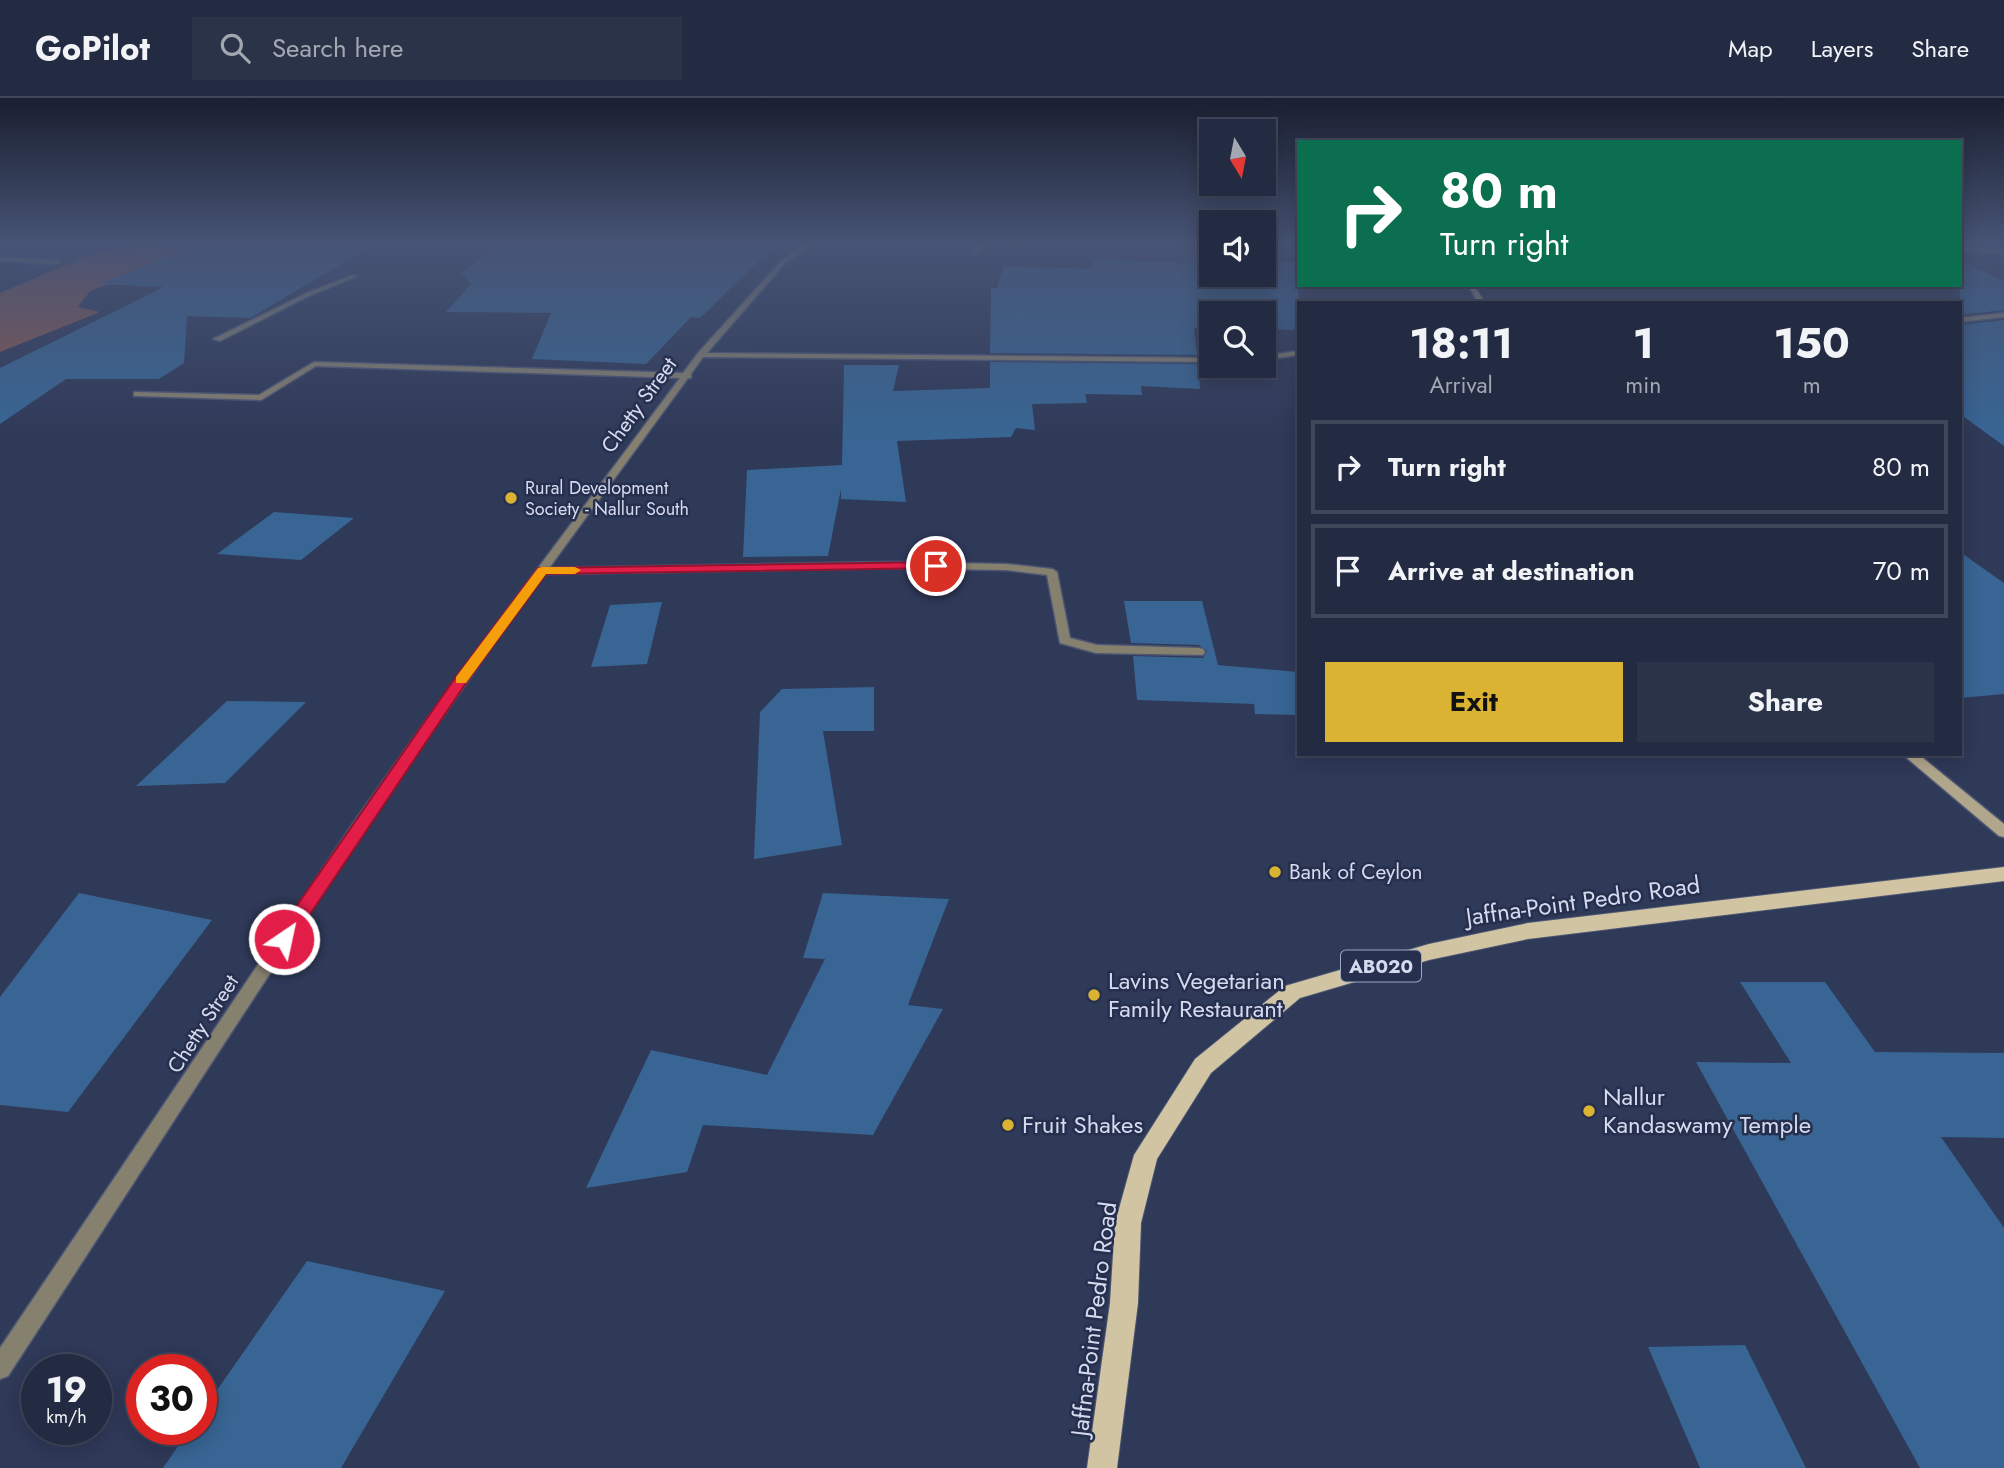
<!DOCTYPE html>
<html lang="en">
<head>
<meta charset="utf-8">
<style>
  :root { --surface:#232b42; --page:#2b3349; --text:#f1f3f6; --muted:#a3a7b2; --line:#40475b; --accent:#dbb333 }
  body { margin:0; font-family:Jost,sans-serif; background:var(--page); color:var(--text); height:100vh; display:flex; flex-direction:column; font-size:26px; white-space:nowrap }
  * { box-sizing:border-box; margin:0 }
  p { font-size:23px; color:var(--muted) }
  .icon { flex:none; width:38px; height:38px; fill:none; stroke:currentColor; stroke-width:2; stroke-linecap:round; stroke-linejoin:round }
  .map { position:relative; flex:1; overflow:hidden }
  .panel { position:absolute; left:1297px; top:203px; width:665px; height:455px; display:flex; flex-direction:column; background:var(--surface); border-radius:0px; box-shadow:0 4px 18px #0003,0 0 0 2px var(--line) }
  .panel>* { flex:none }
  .guide { position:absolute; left:1297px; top:42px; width:665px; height:147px; border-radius:0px; box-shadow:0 4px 18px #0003,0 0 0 2px var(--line); background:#0b6e4f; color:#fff; overflow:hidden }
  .needle { width:46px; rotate:170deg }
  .controls { position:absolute; left:1199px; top:21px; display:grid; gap:14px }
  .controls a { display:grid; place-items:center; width:77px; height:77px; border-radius:0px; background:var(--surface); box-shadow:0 4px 18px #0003,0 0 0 2px var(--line); font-size:35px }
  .speed { position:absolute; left:21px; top:1256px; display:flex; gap:14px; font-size:35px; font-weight:700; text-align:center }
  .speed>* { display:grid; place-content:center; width:91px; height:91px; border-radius:50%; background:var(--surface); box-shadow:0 4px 18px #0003,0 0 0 2px var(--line); line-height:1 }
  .speed small { font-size:18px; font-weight:400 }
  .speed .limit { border:10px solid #d22; background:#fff; color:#111 }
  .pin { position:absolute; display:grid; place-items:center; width:60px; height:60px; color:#fff; margin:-30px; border:4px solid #fff; border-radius:50%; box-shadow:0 2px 7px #0007 }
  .me { position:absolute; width:77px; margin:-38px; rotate:34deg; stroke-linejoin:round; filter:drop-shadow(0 0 5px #0008) }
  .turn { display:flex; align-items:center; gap:24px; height:147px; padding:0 28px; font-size:32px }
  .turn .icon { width:91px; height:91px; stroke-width:2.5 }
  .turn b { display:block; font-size:49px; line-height:60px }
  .eta { display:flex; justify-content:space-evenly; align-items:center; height:119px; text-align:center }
  .eta b { font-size:42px; font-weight:700; line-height:49px }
  .button { display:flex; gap:14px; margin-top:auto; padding:14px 28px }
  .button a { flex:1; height:80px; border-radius:0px; background:var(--accent); color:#111; font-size:28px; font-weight:700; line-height:80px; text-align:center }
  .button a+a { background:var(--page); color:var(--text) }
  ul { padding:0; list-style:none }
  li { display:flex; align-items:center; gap:21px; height:94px; margin:0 14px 10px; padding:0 14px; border:4px solid var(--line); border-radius:0px }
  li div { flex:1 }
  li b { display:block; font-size:26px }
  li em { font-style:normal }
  header { display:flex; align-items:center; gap:42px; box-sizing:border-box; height:98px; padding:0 35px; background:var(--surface); border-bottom:2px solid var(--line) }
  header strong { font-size:33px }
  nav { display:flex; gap:38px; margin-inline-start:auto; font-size:24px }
  .search { width:490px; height:63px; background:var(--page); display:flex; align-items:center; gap:18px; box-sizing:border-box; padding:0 24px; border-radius:0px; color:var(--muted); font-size:26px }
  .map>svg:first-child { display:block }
  .green { fill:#87584f }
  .building { fill:#386593 }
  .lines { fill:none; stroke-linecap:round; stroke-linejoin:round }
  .street-casing { stroke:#4d5673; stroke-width:3 }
  .secondary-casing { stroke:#4d5673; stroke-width:3 }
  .primary-casing { stroke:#4d5673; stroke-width:2 }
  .street { fill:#86806f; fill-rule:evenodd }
  .secondary { fill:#b0a68c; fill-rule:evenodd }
  .primary { fill:#d0c4a2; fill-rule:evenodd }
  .route { fill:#e11d48; stroke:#92132f; stroke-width:2 }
  .slow { fill:#f59e0b }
  .poi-dot { fill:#dbb333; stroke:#262f4d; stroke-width:2.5 }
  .labels { text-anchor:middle; stroke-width:5; stroke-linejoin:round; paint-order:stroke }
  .far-poi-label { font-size:18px; fill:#d5dbef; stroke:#262f4d; text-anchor:start }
  .shield { fill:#262f4d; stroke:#a0a7be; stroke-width:2 }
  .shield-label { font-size:19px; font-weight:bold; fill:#d5dbef }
  .street-label { font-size:21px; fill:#d5dbef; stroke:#262f4d }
  .poi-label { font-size:21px; fill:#d5dbef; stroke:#262f4d; text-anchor:start }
  .near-street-label { font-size:24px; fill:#d5dbef; stroke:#262f4d }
  .near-poi-label { font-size:24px; fill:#d5dbef; stroke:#262f4d; text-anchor:start }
</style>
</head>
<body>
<header>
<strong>GoPilot</strong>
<div class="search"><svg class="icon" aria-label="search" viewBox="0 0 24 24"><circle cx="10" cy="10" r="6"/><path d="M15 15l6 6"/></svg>Search here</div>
<nav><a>Map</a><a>Layers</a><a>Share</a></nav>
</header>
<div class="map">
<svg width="2004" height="1370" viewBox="0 0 2004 1370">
  <rect width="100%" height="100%" fill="#2f3958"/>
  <!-- green -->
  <path class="green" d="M 154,149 L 179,152 L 176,160 L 90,193 L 78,209 L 100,214 L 0,254 L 0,195 L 87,158 L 111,151 Z"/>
  <!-- building -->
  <g class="building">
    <path d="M 196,147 L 373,147 L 250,220 L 187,218 L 184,265 L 159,281 L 66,281 L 0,326 L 0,270 L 164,189 L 100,186 Z"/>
    <path d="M 575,147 L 708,152 L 715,147 L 775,147 L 700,220 L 691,219 L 646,266 L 532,261 L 551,215 L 446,214 L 471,186 L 462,175 L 493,150 Z"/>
    <path d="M 1184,159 L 1211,161 L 1211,177 L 1264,177 L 1264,163 L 1298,164 L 1298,232 L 1264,231 L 1264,215 L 1211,215 L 1211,230 L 1194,230 L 1197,257 L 990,255 L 991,190 L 997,190 L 1004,168 L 1092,171 L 1093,161 L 1183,165 Z"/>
    <path d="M 1960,162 L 2004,183 L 2004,212 L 1960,217 Z"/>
    <path d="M 2004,222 L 2004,348 L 1960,316 L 1960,227 Z"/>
    <path d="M 990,264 L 1198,266 L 1200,291 L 1141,288 L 1142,297 L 1085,296 L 1087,305 L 1032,306 L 1035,332 L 1016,330 L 1011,339 L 897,343 L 906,404 L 841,401 L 841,391 L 828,458 L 743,459 L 747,372 L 842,367 L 844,267 L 899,267 L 893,293 L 990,290 Z"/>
    <path d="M 274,414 L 354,420 L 301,462 L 217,456 Z"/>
    <path d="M 1960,454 L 2004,485 L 2004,596 L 1960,600 Z"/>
    <path d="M 1124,503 L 1202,503 L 1218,567 L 1298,574 L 1298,617 L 1255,616 L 1254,606 L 1137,602 L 1133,558 L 1203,560 L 1207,553 L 1199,547 L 1131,545 Z"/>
    <path d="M 662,504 L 647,566 L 591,569 L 610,507 Z"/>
    <path d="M 874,589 L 874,633 L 823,633 L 842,747 L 754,761 L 760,614 L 782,591 Z"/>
    <path d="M 227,603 L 306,604 L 225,685 L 136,688 Z"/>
    <path d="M 79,795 L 212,822 L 68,1014 L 0,1007 L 0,899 Z"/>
    <path d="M 823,795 L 949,801 L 908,907 L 943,911 L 873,1037 L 703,1027 L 687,1074 L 586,1090 L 651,952 L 767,977 L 825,861 L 803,860 Z"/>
    <path d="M 1740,884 L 1825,884 L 1875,954 L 2004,955 L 2004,1040 L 1941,1039 L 2004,1130 L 2004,1370 L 1920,1370 L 1696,964 L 1791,965 Z"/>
    <path d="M 307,1163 L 445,1193 L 341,1370 L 163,1370 L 189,1332 L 201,1332 L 201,1315 Z"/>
    <path d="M 1745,1247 L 1806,1370 L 1700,1370 L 1648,1249 Z"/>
  </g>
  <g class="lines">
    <defs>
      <g id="street">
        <path d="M 805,147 L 811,147 L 786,164 L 707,255 L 1211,260 L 1211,264 L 703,259 L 691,276 L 691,280 L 688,280 L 549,470 L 889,464 L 1006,466 L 1052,471 L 1057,474 L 1070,540 L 1097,547 L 1199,550 L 1203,551 L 1205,554 L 1203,557 L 1096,555 L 1060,545 L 1047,477 L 1006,472 L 889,470 L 544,476 C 355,736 184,1009 8,1278 L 0,1281 L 0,1250 L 354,724 L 456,580 L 680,280 L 316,268 L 261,302 L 137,298 L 134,298 L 134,294 L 259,297 L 314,264 L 683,275 L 698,255 L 782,162 Z"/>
        <path d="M 977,147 L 983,147 L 976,158 L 973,156 Z"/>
        <path d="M 1960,149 L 2004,151 L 2004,155 L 1960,153 Z"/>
        <path d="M 0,159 L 57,162 L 60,164 L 57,166 L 0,163 Z"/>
        <path d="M 353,177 L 358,178 L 311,197 L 220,243 L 213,241 L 307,195 Z"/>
        <path d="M 2004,215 L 2004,219 L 1960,224 L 1960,220 Z"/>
        <path d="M 1298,253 L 1298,257 L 1264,262 L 1264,258 Z"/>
      </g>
      <g id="secondary">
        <path d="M 1468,187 L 1474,187 L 1485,205 L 1478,205 Z"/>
        <path d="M 1902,656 L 1918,656 L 2004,726 L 2004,739 L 1999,738 Z"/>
      </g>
      <path id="primary" d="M 2004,769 L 2004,783 L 1528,841 L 1429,862 L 1300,900 L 1211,975 L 1157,1061 L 1141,1125 L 1138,1205 L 1117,1370 L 1087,1370 L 1110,1205 L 1115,1125 L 1134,1057 L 1195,961 L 1285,888 L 1429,846 L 1528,825 Z"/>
    </defs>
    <!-- street casing -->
    <use href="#street" class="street-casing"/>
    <!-- secondary casing -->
    <use href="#secondary" class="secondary-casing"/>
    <!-- primary casing -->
    <use href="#primary" class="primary-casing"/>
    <!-- street -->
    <use href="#street" class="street"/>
    <!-- secondary -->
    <use href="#secondary" class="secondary"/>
    <!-- primary -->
    <use href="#primary" class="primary"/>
  </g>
  <!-- sky -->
  <linearGradient id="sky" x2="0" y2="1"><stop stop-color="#1a1f30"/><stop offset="0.43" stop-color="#475475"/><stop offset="1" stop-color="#475475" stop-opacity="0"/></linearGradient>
  <rect width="2004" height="338" fill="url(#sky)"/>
  <!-- route -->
  <path class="route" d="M 936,464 L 942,468 L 940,470 L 546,476 L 466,585 L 290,846 L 277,846 L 275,841 L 277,836 L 455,580 L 538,470 Z"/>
  <!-- slow -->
  <path class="slow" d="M 542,469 L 575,469 L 581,472 L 575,476 L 546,476 L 466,585 L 456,585 L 456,579 L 538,470 Z"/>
  <!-- markers -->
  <g class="poi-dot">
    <circle cx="511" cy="400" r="7"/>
    <circle cx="1275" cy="774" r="7"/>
    <circle cx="1094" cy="897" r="7"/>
    <circle cx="1589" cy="1013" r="7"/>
    <circle cx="1008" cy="1027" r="7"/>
  </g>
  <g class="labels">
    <!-- far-poi labels -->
    <g class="far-poi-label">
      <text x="525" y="396">Rural Development<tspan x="525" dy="21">Society - Nallur South</tspan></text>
    </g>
    <!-- shield labels -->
    <rect class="shield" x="1341" y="852.5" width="80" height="31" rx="5"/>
    <g class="shield-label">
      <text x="1381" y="875">AB020</text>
    </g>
    <!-- street labels -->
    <g class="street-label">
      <text transform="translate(639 307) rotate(-54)" y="7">Chetty Street</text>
      <text transform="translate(203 926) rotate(-57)" y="7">Chetty Street</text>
    </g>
    <!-- poi labels -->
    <g class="poi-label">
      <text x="1289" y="781">Bank of Ceylon</text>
    </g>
    <!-- near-street labels -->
    <g class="near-street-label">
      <text transform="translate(1583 803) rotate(-8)" y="8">Jaffna-Point Pedro Road</text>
      <text transform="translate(1094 1221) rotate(-83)" y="8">Jaffna-Point Pedro Road</text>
    </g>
    <!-- near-poi labels -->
    <g class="near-poi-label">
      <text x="1108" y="891">Lavins Vegetarian<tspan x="1108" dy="28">Family Restaurant</tspan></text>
      <text x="1603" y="1007">Nallur<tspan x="1603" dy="28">Kandaswamy Temple</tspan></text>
      <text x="1022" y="1035">Fruit Shakes</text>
    </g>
  </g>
</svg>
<div class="controls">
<a><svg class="needle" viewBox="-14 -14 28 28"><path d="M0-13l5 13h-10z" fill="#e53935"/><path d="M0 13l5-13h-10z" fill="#a3a7b2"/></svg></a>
<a><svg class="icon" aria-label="sound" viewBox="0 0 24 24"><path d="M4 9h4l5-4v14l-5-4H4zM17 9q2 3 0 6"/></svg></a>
<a><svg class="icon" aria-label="search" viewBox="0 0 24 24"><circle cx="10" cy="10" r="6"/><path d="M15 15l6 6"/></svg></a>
</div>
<div class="speed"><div>19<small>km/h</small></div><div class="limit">30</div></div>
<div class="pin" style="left:936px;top:468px;background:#d93025"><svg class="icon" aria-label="arrive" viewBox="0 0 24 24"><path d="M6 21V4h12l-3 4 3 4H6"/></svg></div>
<svg class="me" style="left:284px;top:841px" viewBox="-20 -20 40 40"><circle r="17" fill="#e11d48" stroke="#fff" stroke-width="3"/><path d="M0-11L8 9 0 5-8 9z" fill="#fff"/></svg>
<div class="guide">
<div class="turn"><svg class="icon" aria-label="right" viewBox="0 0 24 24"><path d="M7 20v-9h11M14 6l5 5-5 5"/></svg><div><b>80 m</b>Turn right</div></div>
</div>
<section class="panel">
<div class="eta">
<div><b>18:11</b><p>Arrival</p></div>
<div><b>1</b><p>min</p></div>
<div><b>150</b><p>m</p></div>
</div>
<ul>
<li><svg class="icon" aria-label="right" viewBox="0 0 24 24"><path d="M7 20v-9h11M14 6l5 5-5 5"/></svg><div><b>Turn right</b></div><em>80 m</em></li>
<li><svg class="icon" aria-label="arrive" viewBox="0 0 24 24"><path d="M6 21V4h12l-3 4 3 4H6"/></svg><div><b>Arrive at destination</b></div><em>70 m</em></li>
</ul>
<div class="button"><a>Exit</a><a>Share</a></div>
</section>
</div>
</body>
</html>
